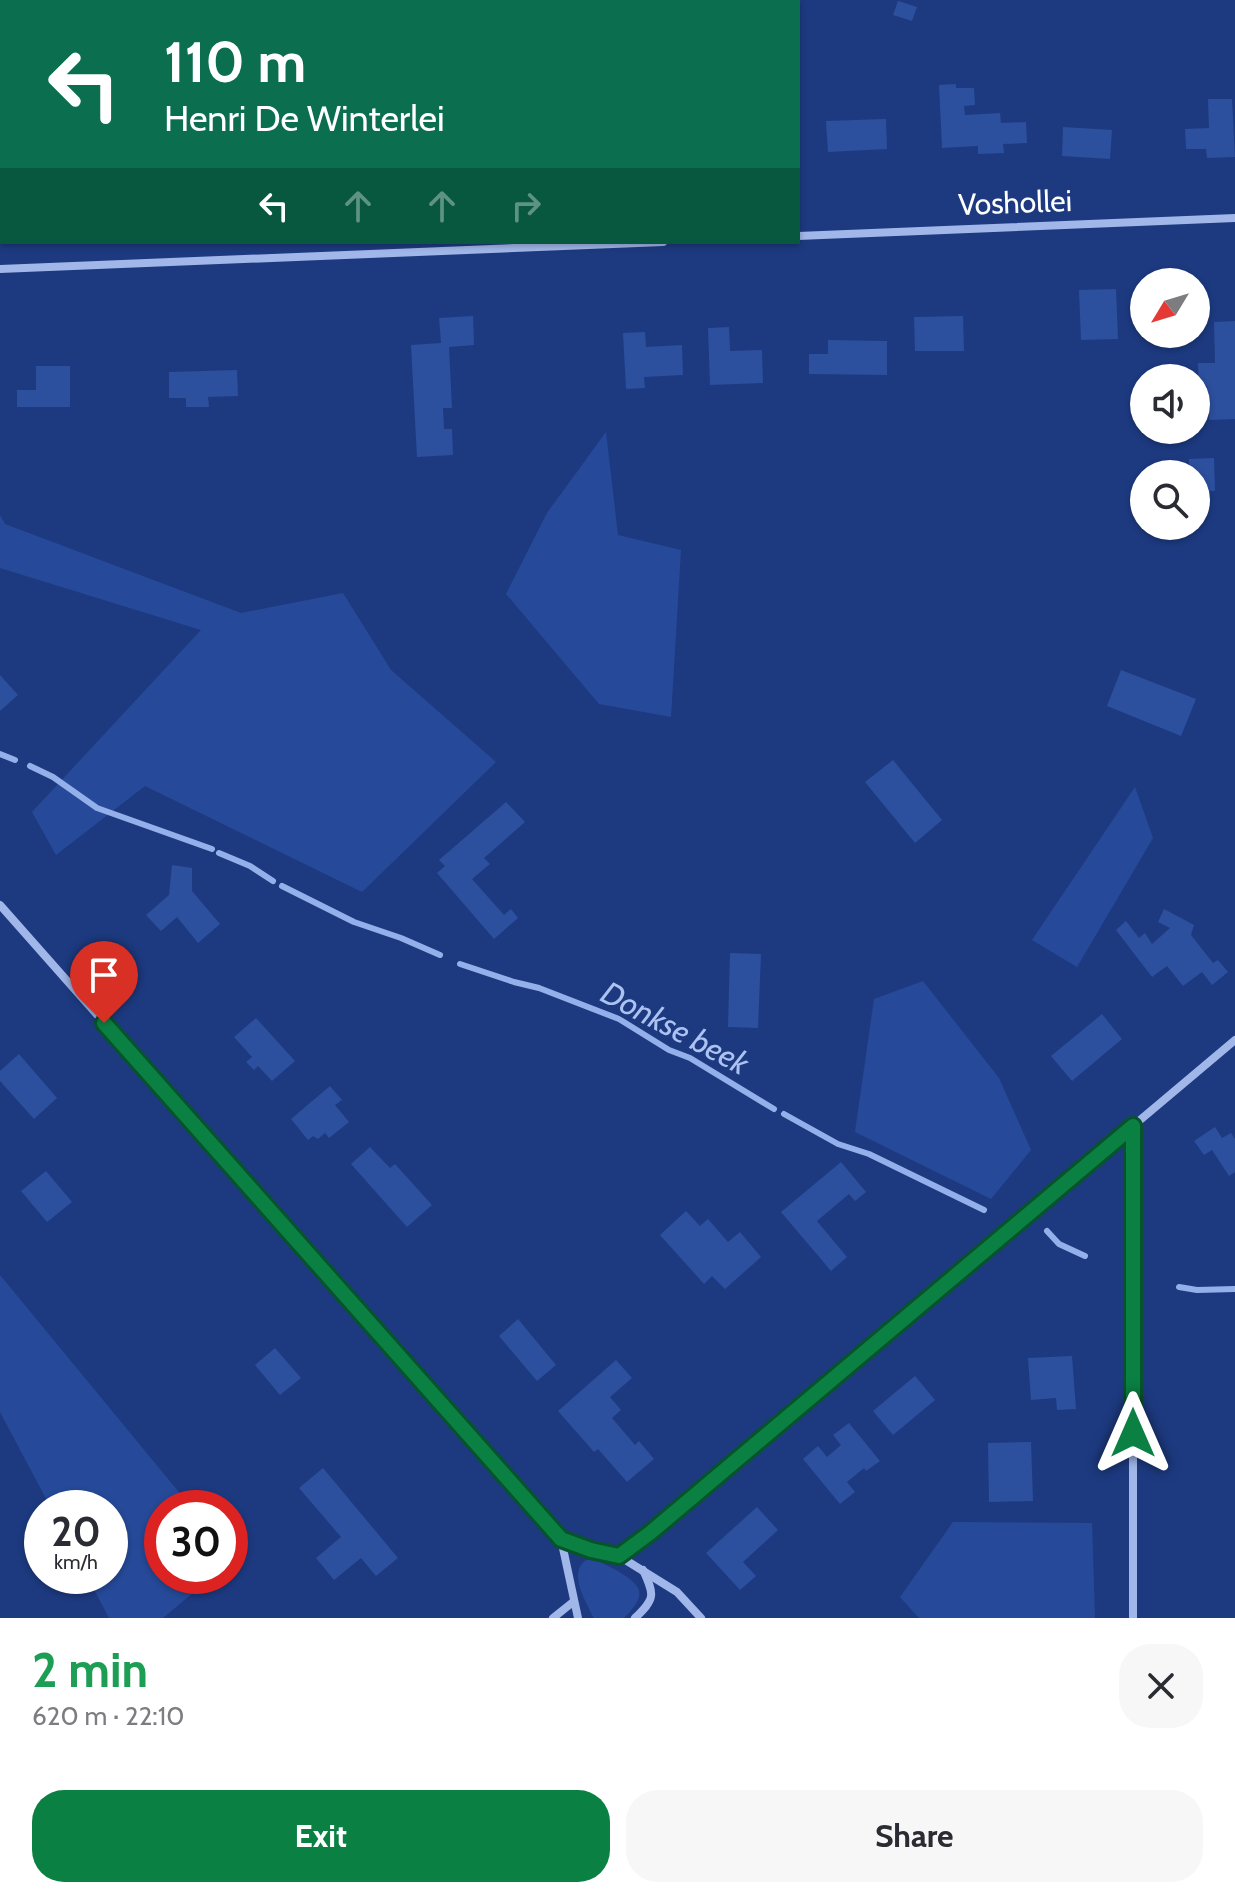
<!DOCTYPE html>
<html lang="en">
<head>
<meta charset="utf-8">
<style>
  :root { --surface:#fff; --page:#f7f7f7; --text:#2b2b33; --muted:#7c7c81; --accent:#0b8043 }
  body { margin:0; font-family:Cabin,sans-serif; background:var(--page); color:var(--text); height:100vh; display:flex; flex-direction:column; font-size:30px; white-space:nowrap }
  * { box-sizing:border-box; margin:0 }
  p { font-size:26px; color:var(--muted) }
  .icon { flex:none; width:44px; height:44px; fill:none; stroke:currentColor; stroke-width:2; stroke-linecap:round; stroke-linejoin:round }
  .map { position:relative; height:1618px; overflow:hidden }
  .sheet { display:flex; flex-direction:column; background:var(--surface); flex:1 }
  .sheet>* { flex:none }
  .banner { position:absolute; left:0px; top:0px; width:800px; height:244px; box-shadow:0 2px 6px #0004; background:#0b6e4f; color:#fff; overflow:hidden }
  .needle { width:52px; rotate:232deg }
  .buttons { position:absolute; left:1130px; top:268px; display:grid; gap:16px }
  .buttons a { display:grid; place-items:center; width:80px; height:80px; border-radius:50%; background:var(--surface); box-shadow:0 2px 6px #0004; font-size:40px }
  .speed { position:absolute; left:24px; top:1490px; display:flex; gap:16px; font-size:40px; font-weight:700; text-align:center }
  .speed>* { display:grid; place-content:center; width:104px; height:104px; border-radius:50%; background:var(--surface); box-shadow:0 2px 6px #0004; line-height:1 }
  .speed small { font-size:20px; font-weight:400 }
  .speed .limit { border:12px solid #d22; background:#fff; color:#111 }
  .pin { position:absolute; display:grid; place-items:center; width:68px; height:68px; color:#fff; margin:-82px -34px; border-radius:50% 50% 50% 0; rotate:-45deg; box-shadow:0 0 8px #0007 }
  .pin .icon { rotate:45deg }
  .me { position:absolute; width:88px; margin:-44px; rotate:0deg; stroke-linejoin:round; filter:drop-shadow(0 0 6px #0008) }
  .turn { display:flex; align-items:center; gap:28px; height:168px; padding:0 32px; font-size:36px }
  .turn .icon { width:104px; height:104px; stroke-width:2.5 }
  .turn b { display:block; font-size:56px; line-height:68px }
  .lanes { display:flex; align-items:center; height:76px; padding:0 32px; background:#0003; justify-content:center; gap:40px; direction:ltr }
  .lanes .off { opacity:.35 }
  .round { display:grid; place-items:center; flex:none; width:84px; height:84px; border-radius:32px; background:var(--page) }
  .overview { display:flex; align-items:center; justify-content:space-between; height:136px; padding:0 32px }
  h1 { font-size:48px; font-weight:700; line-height:60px; color:#1e9e55 }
  .primary-button { display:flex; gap:16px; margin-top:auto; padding:16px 32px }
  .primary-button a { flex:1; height:92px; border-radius:32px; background:var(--accent); color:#fff; font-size:32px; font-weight:700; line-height:92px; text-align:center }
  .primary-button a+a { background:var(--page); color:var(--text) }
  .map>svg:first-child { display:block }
  .green { fill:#264a99 }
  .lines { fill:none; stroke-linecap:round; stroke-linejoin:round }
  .stream { stroke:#94b0eb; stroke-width:6 }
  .building { fill:#2c4f9e }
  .minor { stroke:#a1b7e9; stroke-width:8 }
  .route-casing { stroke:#07532c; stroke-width:20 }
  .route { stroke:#0b8043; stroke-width:14 }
  .labels { text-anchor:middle; stroke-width:8; stroke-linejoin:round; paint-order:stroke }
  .street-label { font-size:30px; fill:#fff; stroke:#1d3a80 }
  .water-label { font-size:32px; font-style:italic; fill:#acc2f1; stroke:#1d3a80 }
</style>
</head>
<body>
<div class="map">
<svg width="1235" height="1618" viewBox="0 0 1235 1618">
  <rect width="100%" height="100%" fill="#1d3a80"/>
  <!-- green -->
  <g class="green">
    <path d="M 606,432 L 618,535 L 681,550 L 671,717 L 599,704 L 506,594 L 547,513 Z"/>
    <path d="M 0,515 L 5,524 L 241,613 L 343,593 L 391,670 L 496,762 L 362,892 L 145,786 L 56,855 L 32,812 L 201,630 L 0,568 Z"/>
    <path d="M 1135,787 L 1153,838 L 1077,967 L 1032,940 Z"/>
    <path d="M 923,981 L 999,1078 L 1031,1150 L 991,1199 L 855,1132 L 874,999 Z"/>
    <path d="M 0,1275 L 192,1508 L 162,1508 L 162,1576 L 213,1576 L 163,1618 L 109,1618 L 87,1576 L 110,1576 L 110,1508 L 51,1508 L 0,1412 Z"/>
    <path d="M 953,1522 L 1092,1523 L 1095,1618 L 919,1618 L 900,1597 Z"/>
    <path d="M 586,1560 C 598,1559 606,1565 616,1570 C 643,1586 648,1594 624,1618 L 594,1618 L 592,1615 C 585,1599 568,1573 586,1560 Z"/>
  </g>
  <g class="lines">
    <!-- stream -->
    <g class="stream">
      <path d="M 0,754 L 15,760"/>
      <path d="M 30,766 L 53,777 L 97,808 L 212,849"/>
      <path d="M 219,853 L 250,866 L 273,881"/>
      <path d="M 282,886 L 354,922 L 401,938 L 440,955"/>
      <path d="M 460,964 L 514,982 L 539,988 L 619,1019 L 669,1050 L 690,1058 L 774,1109"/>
      <path d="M 784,1114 L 838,1144 L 869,1154 L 984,1210"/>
      <path d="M 1047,1231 L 1059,1244 L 1085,1256"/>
      <path d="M 1179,1287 L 1197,1290 L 1235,1289"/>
    </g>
  </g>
  <!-- building -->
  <g class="building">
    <path d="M 898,1 L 917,7 L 912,21 L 893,15 Z"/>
    <path d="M 956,84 L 956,88 L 974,88 L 975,105 L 964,106 L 965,115 L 1000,113 L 1001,123 L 1026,122 L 1027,143 L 1003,144 L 1004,153 L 978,154 L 978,146 L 942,148 L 939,85 Z"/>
    <path d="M 1208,99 L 1232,99 L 1235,157 L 1207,158 L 1206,149 L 1186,149 L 1185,129 L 1209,128 Z"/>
    <path d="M 886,119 L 887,149 L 828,152 L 826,121 Z"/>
    <path d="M 1063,127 L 1112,130 L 1110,159 L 1062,156 Z"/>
    <path d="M 1116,289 L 1118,339 L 1081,340 L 1079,290 Z"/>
    <path d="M 473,316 L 474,345 L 449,347 L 452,408 L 443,408 L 444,429 L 452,429 L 453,455 L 417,457 L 411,345 L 441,343 L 439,318 Z"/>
    <path d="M 963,316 L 964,351 L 915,351 L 914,317 Z"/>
    <path d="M 1235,321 L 1235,419 L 1209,420 L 1207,386 L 1199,387 L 1198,363 L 1215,363 L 1214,322 Z"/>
    <path d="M 729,327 L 730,351 L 762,350 L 763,383 L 710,385 L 708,328 Z"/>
    <path d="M 645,332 L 646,347 L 682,345 L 683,375 L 644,377 L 645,388 L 626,389 L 623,333 Z"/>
    <path d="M 828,340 L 887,341 L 887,375 L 809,374 L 809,354 L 828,354 Z"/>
    <path d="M 36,366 L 70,366 L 70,407 L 17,407 L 17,390 L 36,390 Z"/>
    <path d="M 237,370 L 238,396 L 208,397 L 209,407 L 186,407 L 186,398 L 169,398 L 169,372 Z"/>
    <path d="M 1214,458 L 1215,491 L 1196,491 L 1196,474 L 1189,474 L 1189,459 Z"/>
    <path d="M 1121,670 L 1196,699 L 1181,736 L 1107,706 Z"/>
    <path d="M 0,675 L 18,695 L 0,711 Z"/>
    <path d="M 893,760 L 942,820 L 915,843 L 865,782 Z"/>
    <path d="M 506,802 L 525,822 L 484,858 L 490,864 L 472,879 L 504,915 L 511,909 L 518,918 L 494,939 L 437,873 L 445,866 L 439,860 Z"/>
    <path d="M 172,865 L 192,868 L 192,891 L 220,924 L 198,943 L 177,917 L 161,931 L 146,915 L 169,895 Z"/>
    <path d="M 1164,909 L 1194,925 L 1191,935 L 1213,963 L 1218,960 L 1228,972 L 1212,985 L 1202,972 L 1183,986 L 1167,966 L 1152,977 L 1116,930 L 1126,921 L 1139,938 L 1145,933 L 1152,944 L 1170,928 L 1158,922 Z"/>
    <path d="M 730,953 L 761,954 L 758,1028 L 728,1027 Z"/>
    <path d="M 1102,1014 L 1122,1039 L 1072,1081 L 1051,1056 Z"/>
    <path d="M 256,1018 L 295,1061 L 272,1081 L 258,1066 L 254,1070 L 246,1062 L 252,1057 L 234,1037 Z"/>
    <path d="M 19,1054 L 57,1098 L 34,1119 L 0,1081 L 0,1071 Z"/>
    <path d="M 330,1086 L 342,1100 L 335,1105 L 349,1122 L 329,1138 L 325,1133 L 318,1139 L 313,1136 L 308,1140 L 291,1119 Z"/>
    <path d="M 1215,1127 L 1222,1138 L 1231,1133 L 1235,1139 L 1235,1172 L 1229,1176 L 1212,1150 L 1204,1155 L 1194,1141 Z"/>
    <path d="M 370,1147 L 390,1168 L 395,1164 L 432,1205 L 407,1227 L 351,1164 Z"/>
    <path d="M 841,1162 L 866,1192 L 855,1201 L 849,1194 L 817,1221 L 847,1257 L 831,1271 L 781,1212 Z"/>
    <path d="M 46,1171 L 72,1202 L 47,1222 L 21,1191 Z"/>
    <path d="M 686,1211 L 700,1226 L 708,1219 L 728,1242 L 740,1232 L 761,1257 L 725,1289 L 712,1276 L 704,1284 L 660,1235 Z"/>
    <path d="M 518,1319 L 556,1365 L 537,1381 L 499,1336 Z"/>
    <path d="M 275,1348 L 301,1378 L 280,1395 L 255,1365 Z"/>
    <path d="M 1072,1356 L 1076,1409 L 1057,1410 L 1056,1398 L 1031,1400 L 1028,1358 Z"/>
    <path d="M 616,1360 L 632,1378 L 610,1397 L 621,1410 L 612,1418 L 635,1445 L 639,1441 L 654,1459 L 627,1482 L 598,1449 L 594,1452 L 558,1411 Z"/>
    <path d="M 915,1376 L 935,1400 L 893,1435 L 873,1411 Z"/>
    <path d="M 849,1423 L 880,1461 L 866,1471 L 864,1468 L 847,1482 L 855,1492 L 840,1504 L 803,1459 L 818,1446 L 827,1457 L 841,1445 L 833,1435 Z"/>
    <path d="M 1031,1442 L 1033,1501 L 989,1502 L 988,1443 Z"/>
    <path d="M 323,1468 L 398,1558 L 376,1576 L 361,1558 L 334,1580 L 316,1558 L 341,1537 L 299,1488 Z"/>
    <path d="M 757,1507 L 778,1530 L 743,1562 L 756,1576 L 740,1590 L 706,1553 Z"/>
  </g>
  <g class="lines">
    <!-- minor -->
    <g class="minor">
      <path d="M 798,236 L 1235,218"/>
      <path d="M 0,269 L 663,242"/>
      <path d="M 0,905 L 561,1539 L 591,1550 L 619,1556 L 677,1592 L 701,1618"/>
      <path d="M 1133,1126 L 1133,1618"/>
      <path d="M 561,1539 L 578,1618"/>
      <path d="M 619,1556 L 650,1533 L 1235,1040"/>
      <path d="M 553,1618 L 573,1602"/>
      <path d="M 635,1618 C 655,1599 655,1595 643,1570"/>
    </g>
  </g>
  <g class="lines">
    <defs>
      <path id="route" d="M 104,1023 L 561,1539 L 591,1550 L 619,1556 L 650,1533 L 1133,1126 L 1133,1433"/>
    </defs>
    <!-- route casing -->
    <use href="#route" class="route-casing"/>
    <!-- route -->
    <use href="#route" class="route"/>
  </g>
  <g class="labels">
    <!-- street labels -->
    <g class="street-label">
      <text transform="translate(1015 203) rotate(-2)" y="10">Voshollei</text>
    </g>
    <!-- water labels -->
    <g class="water-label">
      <text transform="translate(675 1028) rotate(28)" y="11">Donkse beek</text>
    </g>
  </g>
</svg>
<div class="buttons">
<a><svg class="needle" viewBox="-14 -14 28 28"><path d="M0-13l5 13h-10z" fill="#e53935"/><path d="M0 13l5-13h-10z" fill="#7c7c81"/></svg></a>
<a><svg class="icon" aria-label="sound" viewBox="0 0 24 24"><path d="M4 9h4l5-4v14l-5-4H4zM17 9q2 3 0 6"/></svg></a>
<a><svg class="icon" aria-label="search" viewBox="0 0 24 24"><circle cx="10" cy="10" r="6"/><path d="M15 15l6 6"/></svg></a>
</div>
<div class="speed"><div>20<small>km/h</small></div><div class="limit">30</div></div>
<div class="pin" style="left:104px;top:1023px;background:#d93025"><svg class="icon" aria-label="arrive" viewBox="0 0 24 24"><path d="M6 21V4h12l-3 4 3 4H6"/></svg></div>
<svg class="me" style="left:1133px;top:1433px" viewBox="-20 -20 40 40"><path d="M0-17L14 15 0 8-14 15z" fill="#0b8043" stroke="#fff" stroke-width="4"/></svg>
<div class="banner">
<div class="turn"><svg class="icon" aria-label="left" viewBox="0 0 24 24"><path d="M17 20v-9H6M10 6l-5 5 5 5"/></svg><div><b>110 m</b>Henri De Winterlei</div></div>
<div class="lanes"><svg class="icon" aria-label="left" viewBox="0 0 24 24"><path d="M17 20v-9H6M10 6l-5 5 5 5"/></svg><svg class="icon off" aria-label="ahead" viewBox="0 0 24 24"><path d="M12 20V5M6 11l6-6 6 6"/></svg><svg class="icon off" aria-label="ahead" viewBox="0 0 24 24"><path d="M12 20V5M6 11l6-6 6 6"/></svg><svg class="icon off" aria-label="right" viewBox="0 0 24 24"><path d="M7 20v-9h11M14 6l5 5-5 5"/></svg></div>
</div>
</div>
<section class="sheet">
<div class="overview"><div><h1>2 min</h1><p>620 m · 22:10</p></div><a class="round"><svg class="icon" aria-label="close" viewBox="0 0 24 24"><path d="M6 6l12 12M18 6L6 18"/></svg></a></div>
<div class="primary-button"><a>Exit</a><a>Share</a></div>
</section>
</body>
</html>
